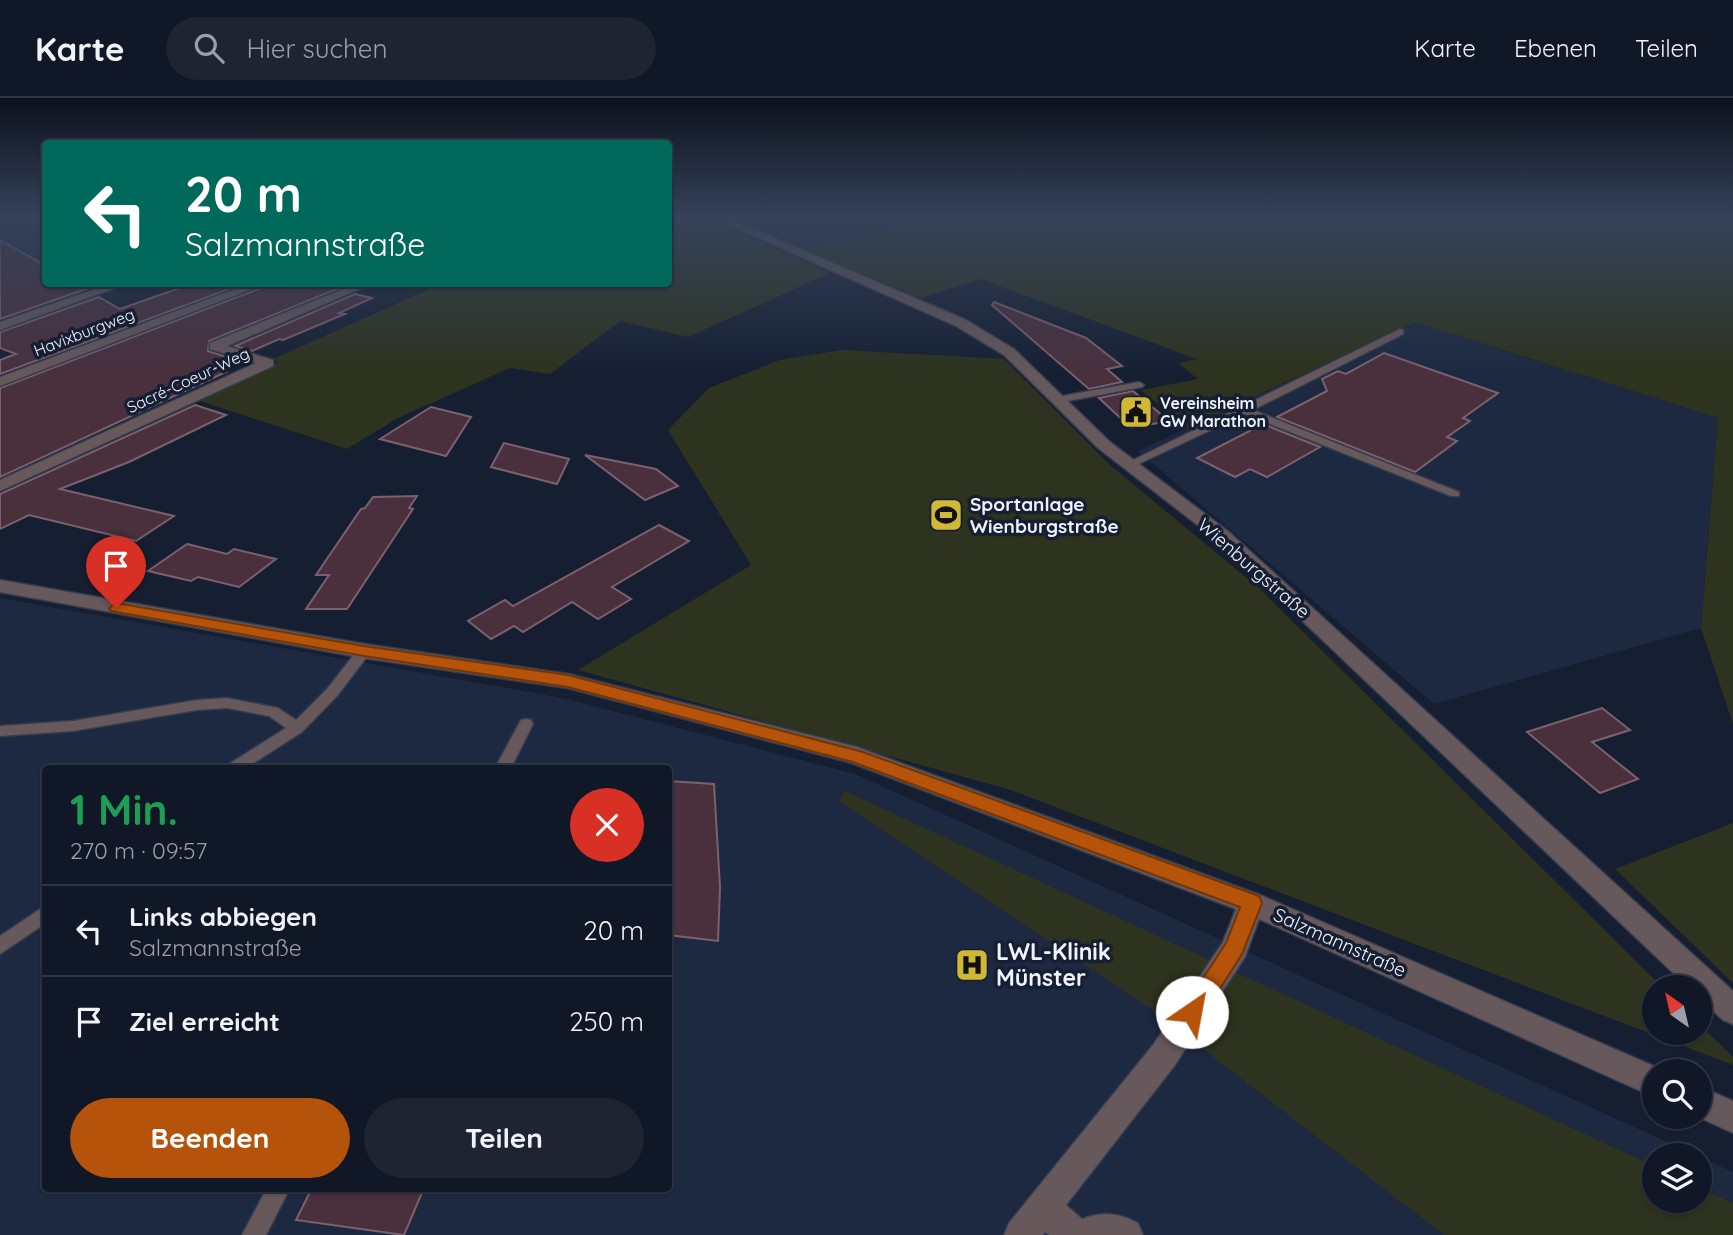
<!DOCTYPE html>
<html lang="de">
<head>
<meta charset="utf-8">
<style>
  :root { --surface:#101726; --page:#1e2432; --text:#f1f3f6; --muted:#9c9fa7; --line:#303643; --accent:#b45309 }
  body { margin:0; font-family:Quicksand,sans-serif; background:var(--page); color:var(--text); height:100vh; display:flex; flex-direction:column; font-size:26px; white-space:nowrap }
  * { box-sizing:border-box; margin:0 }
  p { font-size:23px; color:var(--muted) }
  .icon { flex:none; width:38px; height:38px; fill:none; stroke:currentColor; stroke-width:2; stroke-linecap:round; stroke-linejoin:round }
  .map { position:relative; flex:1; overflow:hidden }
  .sheet { position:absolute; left:42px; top:667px; width:630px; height:427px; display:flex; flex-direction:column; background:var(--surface); border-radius:7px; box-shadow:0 2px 5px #0004,0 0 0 2px var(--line) }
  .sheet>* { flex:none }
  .hud { position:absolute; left:42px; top:42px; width:630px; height:147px; border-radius:7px; box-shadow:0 2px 5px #0004,0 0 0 2px var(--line); background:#00695c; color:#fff; overflow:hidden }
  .needle { width:46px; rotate:326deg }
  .tools { position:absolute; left:1642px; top:877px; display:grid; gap:14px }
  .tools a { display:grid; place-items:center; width:70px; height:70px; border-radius:50%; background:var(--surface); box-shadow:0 2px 5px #0004,0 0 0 2px var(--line); font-size:35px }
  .pin { position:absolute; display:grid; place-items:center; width:60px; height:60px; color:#fff; margin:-72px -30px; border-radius:50% 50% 50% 0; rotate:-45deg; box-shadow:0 0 7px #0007 }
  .pin .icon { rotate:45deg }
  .me { position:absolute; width:77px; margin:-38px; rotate:33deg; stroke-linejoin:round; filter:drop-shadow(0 0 5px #0008) }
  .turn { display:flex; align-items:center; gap:24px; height:147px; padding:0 28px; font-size:32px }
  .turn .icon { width:91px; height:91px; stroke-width:2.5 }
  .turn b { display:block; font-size:49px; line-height:60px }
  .round { display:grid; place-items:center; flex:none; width:74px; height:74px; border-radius:37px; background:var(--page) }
  .head { display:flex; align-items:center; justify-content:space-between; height:119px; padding:0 28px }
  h1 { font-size:42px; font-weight:700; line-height:52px; color:#1e9e55 }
  .button { display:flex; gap:14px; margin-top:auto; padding:14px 28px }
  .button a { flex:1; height:80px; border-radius:42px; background:var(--accent); color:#fff; font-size:28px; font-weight:700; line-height:80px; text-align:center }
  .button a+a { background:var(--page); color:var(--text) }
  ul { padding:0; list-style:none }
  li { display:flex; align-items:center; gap:21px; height:91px; padding:0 28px; border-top:2px solid var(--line) }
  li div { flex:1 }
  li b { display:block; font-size:26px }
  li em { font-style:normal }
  header { display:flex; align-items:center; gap:42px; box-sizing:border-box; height:98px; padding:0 35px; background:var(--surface); border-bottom:2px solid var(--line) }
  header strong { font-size:33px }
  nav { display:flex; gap:38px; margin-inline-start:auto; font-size:24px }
  .search { width:490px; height:63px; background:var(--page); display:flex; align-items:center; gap:18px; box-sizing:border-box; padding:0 24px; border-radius:38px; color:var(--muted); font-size:26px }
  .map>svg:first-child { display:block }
  .built { fill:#1d2841; fill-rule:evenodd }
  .green { fill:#2d331e }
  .building { fill:#49303c; stroke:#7b606d; stroke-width:2 }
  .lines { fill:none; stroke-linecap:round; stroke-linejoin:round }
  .lane-casing { stroke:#343d4f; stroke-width:3 }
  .street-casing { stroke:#343d4f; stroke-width:3 }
  .lane { fill:#66585b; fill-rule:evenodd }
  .street { fill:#66585b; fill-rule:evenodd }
  .route { fill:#b45309; stroke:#753606; stroke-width:2 }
  .labels { text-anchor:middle; stroke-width:7; stroke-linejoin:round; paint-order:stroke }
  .far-street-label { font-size:16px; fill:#eef3fe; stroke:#161f32 }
  .far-poi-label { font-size:16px; font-weight:bold; fill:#eef3fe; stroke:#161f32; text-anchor:start }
  .poi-label { font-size:19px; font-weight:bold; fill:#eef3fe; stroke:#161f32; text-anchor:start }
  .street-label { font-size:19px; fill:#eef3fe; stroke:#161f32 }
  .near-poi-label { font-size:23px; font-weight:bold; fill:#eef3fe; stroke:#161f32; text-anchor:start }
</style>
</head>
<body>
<header>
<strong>Karte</strong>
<div class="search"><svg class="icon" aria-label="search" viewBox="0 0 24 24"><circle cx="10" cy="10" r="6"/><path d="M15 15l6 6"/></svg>Hier suchen</div>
<nav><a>Karte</a><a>Ebenen</a><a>Teilen</a></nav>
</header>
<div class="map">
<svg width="1733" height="1137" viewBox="0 0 1733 1137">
  <rect width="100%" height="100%" fill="#161f32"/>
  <!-- built -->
  <g class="built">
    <path d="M 0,118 L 45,118 L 46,186 L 100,186 L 0,221 Z"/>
    <path d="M 795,118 L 955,118 L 802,151 L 752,129 Z"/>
    <path d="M 1415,224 L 1718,320 L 1701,530 L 1434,606 L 1138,353 Z"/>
    <path d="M 0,500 L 563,600 L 855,676 L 1696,1057 L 1654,1057 L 1654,1102 L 1699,1102 L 1699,1058 L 1733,1074 L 1733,1137 L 0,1137 ZM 46,670 L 668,670 L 668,1090 L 46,1090 Z"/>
  </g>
  <!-- green -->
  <g class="green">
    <path d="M 669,118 L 702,118 L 830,175 L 688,239 L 620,223 L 550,276 L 510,270 L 398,320 L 347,351 L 197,302 L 279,264 L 273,261 L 441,186 L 668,186 Z"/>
    <path d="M 955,118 L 1733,118 L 1733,626 L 1701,530 L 1718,320 L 1415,224 L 1187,330 L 1141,292 L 1198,281 L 1178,265 L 1197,261 L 981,181 L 921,200 L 802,151 Z"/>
    <path d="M 842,252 L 1004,261 L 1110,367 L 1260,491 L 1662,889 L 1654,889 L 1654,934 L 1699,934 L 1699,926 L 1733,959 L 1733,967 L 1011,692 L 578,572 L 751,467 L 668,332 L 709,290 L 780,262 Z"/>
    <path d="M 845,693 L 1654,1068 L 1654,1102 L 1699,1102 L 1699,1089 L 1733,1105 L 1733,1137 L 1444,1137 L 1150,910 L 839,703 Z"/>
    <path d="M 1733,725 L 1733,885 L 1615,771 Z"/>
  </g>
  <!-- building -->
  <g class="building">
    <path d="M 0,142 L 46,168 L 46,186 L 76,186 L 86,191 L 0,221 Z"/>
    <path d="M 191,186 L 243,186 L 0,276 L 0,262 L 16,256 L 0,250 L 0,234 L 99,199 L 120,211 Z"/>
    <path d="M 268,186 L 316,186 L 337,191 L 209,243 L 208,253 L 233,261 L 213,269 L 226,274 L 0,379 L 0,290 L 266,188 Z"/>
    <path d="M 355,196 L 372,200 L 339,215 L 345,216 L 283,242 L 279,241 L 252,253 L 235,248 Z"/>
    <path d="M 994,204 L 1086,240 L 1122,268 L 1107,271 L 1122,284 L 1089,291 L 992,207 Z"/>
    <path d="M 1384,255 L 1498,295 L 1463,320 L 1470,323 L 1447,339 L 1457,343 L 1415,374 L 1277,319 L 1327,293 L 1322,281 L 1338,273 L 1346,276 Z"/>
    <path d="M 1133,293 L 1169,323 L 1131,330 L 1099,300 Z"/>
    <path d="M 195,307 L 226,317 L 129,364 L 60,391 L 174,418 L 136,443 L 29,417 L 0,431 L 0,396 Z"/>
    <path d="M 431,309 L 471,319 L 446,358 L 380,341 Z"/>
    <path d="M 1263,326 L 1320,349 L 1267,379 L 1250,371 L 1235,379 L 1197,360 Z"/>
    <path d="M 504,345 L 536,353 L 569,361 L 557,386 L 491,369 Z"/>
    <path d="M 585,357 L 656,371 L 678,388 L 645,402 Z"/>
    <path d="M 417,398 L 409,410 L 413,411 L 347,511 L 306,511 L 329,477 L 316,477 L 361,411 L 365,410 L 373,399 Z"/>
    <path d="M 659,427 L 689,443 L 612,489 L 631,501 L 598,521 L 572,504 L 523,534 L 514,528 L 491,541 L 468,523 L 505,502 L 513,508 Z"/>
    <path d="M 187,446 L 227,456 L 234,451 L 276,461 L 239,489 L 198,479 L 191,483 L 148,473 Z"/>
    <path d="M 1602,610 L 1630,632 L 1592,644 L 1638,681 L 1600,695 L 1527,634 Z"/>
    <path d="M 668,683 L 714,686 L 720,789 L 718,843 L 668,837 Z"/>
    <path d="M 312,1090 L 424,1090 L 404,1137 L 296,1122 Z"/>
  </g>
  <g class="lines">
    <defs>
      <g id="lane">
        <path d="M 1400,231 L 1403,232 L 1403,236 L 1253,312 L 1459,394 L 1459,398 L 1451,398 L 1245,316 L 1132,369 L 1124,369 L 1123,367 Z"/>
        <path d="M 1139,284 L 1144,287 L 1142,289 L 1057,305 L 1052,302 L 1057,299 Z"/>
        <path d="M 364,548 L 371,553 L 369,556 L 337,598 L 302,634 L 246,670 L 227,670 L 229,666 L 286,630 L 269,618 L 227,610 L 197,612 L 73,633 L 0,638 L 0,628 L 73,623 L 197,602 L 227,600 L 278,610 L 296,622 L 327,591 L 359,550 Z"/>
        <path d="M 526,621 L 531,622 L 533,626 L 511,670 L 495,670 L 521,622 Z"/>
        <path d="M 46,807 L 46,825 L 0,856 L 0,838 Z"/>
        <path d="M 267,1090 L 290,1090 L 266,1137 L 242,1137 Z"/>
      </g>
      <g id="street">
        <path d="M 709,118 L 723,118 L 966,222 L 1014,251 L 1110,344 L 1229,434 L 1733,893 L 1733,926 L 1723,922 L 1699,900 L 1699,889 L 1688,889 L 1217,442 L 1098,350 L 1004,257 L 956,228 Z"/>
        <path d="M 110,186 L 126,186 L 0,232 L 0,224 Z"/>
        <path d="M 249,186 L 265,186 L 0,288 L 0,279 Z"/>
        <path d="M 356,186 L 371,186 L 227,248 L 273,262 L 273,268 L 0,393 L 0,382 L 256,265 L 210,251 L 210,245 Z"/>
        <path d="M 0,482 L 364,546 L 568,576 L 857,649 L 1260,797 L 1665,973 L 1654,973 L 1654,999 L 1259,821 L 1245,859 L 1175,967 L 1066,1107 L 1082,1121 C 1104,1113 1118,1115 1138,1125 L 1143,1137 L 1049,1137 L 1045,1134 L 1043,1137 L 1004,1137 L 1009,1125 L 1153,947 L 1223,844 L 1236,811 L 852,665 L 568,590 L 364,560 L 0,494 Z"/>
        <path d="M 1699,988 L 1733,1003 L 1733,1035 L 1696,1018 L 1699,1018 Z"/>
      </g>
    </defs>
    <!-- lane casing -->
    <use href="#lane" class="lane-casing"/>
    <!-- street casing -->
    <use href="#street" class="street-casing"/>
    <!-- lane -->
    <use href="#lane" class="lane"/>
    <!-- street -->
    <use href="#street" class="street"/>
  </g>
  <!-- sky -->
  <linearGradient id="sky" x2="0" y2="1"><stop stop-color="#0c111c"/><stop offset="0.43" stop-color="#36425a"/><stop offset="1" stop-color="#36425a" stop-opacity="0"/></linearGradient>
  <rect width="1733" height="277" fill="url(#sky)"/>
  <!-- route -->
  <path class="route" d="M 116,505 L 364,548 L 568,577 L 863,654 L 1259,798 L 1262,805 L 1242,856 L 1200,922 L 1192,925 L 1184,922 L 1181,914 L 1226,845 L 1240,809 L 853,664 L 568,589 L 364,558 L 111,513 L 109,510 Z"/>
  <!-- icons -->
  <defs>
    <symbol id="civic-square" viewBox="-11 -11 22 22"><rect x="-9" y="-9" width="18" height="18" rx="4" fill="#d1b736" stroke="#161f32"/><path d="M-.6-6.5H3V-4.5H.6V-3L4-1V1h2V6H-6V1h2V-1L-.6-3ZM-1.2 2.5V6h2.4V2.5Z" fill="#111"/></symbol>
    <symbol id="stadium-square" viewBox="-11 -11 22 22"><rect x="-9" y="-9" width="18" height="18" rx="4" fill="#d1b736" stroke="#161f32"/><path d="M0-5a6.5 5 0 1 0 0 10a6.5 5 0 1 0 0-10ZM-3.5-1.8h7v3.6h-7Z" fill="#111"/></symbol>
    <symbol id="hospital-square" viewBox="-11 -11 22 22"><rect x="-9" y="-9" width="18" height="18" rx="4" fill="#d1b736" stroke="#161f32"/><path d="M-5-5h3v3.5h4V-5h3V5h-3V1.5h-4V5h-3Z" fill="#111"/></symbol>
  </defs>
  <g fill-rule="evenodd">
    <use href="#civic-square" x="1117" y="295" width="38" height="38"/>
    <use href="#stadium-square" x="927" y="398" width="38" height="38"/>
    <use href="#hospital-square" x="953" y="848" width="38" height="38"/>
  </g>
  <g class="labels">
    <!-- far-street labels -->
    <g class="far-street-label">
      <text transform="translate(84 234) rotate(-21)" y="6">Havixburgweg</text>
      <text transform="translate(188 282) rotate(-25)" y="6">Sacré-Coeur-Weg</text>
    </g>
    <!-- far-poi labels -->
    <g class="far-poi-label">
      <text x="1160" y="311">Vereinsheim<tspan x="1160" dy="18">GW Marathon</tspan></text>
    </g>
    <!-- poi labels -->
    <g class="poi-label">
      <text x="970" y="413">Sportanlage<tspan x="970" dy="22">Wienburgstraße</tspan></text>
    </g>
    <!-- street labels -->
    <g class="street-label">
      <text transform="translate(1254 470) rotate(41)" y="7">Wienburgstraße</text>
      <text transform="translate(1340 844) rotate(24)" y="7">Salzmannstraße</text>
    </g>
    <!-- near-poi labels -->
    <g class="near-poi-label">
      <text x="996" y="862">LWL-Klinik<tspan x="996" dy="26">Münster</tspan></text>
    </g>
  </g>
</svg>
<div class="tools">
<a><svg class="needle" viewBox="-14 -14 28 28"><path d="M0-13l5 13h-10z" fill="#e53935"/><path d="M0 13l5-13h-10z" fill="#9c9fa7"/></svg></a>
<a><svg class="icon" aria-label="search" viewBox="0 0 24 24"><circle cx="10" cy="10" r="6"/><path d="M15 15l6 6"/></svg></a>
<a><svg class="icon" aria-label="layers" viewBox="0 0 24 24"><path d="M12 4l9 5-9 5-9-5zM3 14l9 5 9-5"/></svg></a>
</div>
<div class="pin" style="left:116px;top:510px;background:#d93025"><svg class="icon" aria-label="arrive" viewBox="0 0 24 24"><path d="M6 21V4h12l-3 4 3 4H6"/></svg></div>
<svg class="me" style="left:1192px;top:914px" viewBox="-20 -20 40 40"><circle r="19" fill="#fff"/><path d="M0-13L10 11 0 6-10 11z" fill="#b45309"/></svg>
<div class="hud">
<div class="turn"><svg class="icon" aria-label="left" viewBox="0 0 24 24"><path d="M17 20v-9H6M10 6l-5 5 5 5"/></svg><div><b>20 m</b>Salzmannstraße</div></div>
</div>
<section class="sheet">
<div class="head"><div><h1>1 Min.</h1><p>270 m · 09:57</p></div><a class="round" style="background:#d93025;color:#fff"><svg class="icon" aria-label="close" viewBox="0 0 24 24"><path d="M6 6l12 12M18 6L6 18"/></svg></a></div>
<ul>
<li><svg class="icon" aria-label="left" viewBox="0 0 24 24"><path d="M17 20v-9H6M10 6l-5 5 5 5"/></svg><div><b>Links abbiegen</b><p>Salzmannstraße</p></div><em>20 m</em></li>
<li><svg class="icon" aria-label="arrive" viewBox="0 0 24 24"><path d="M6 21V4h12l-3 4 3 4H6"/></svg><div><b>Ziel erreicht</b></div><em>250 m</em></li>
</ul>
<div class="button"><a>Beenden</a><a>Teilen</a></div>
</section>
</div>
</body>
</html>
